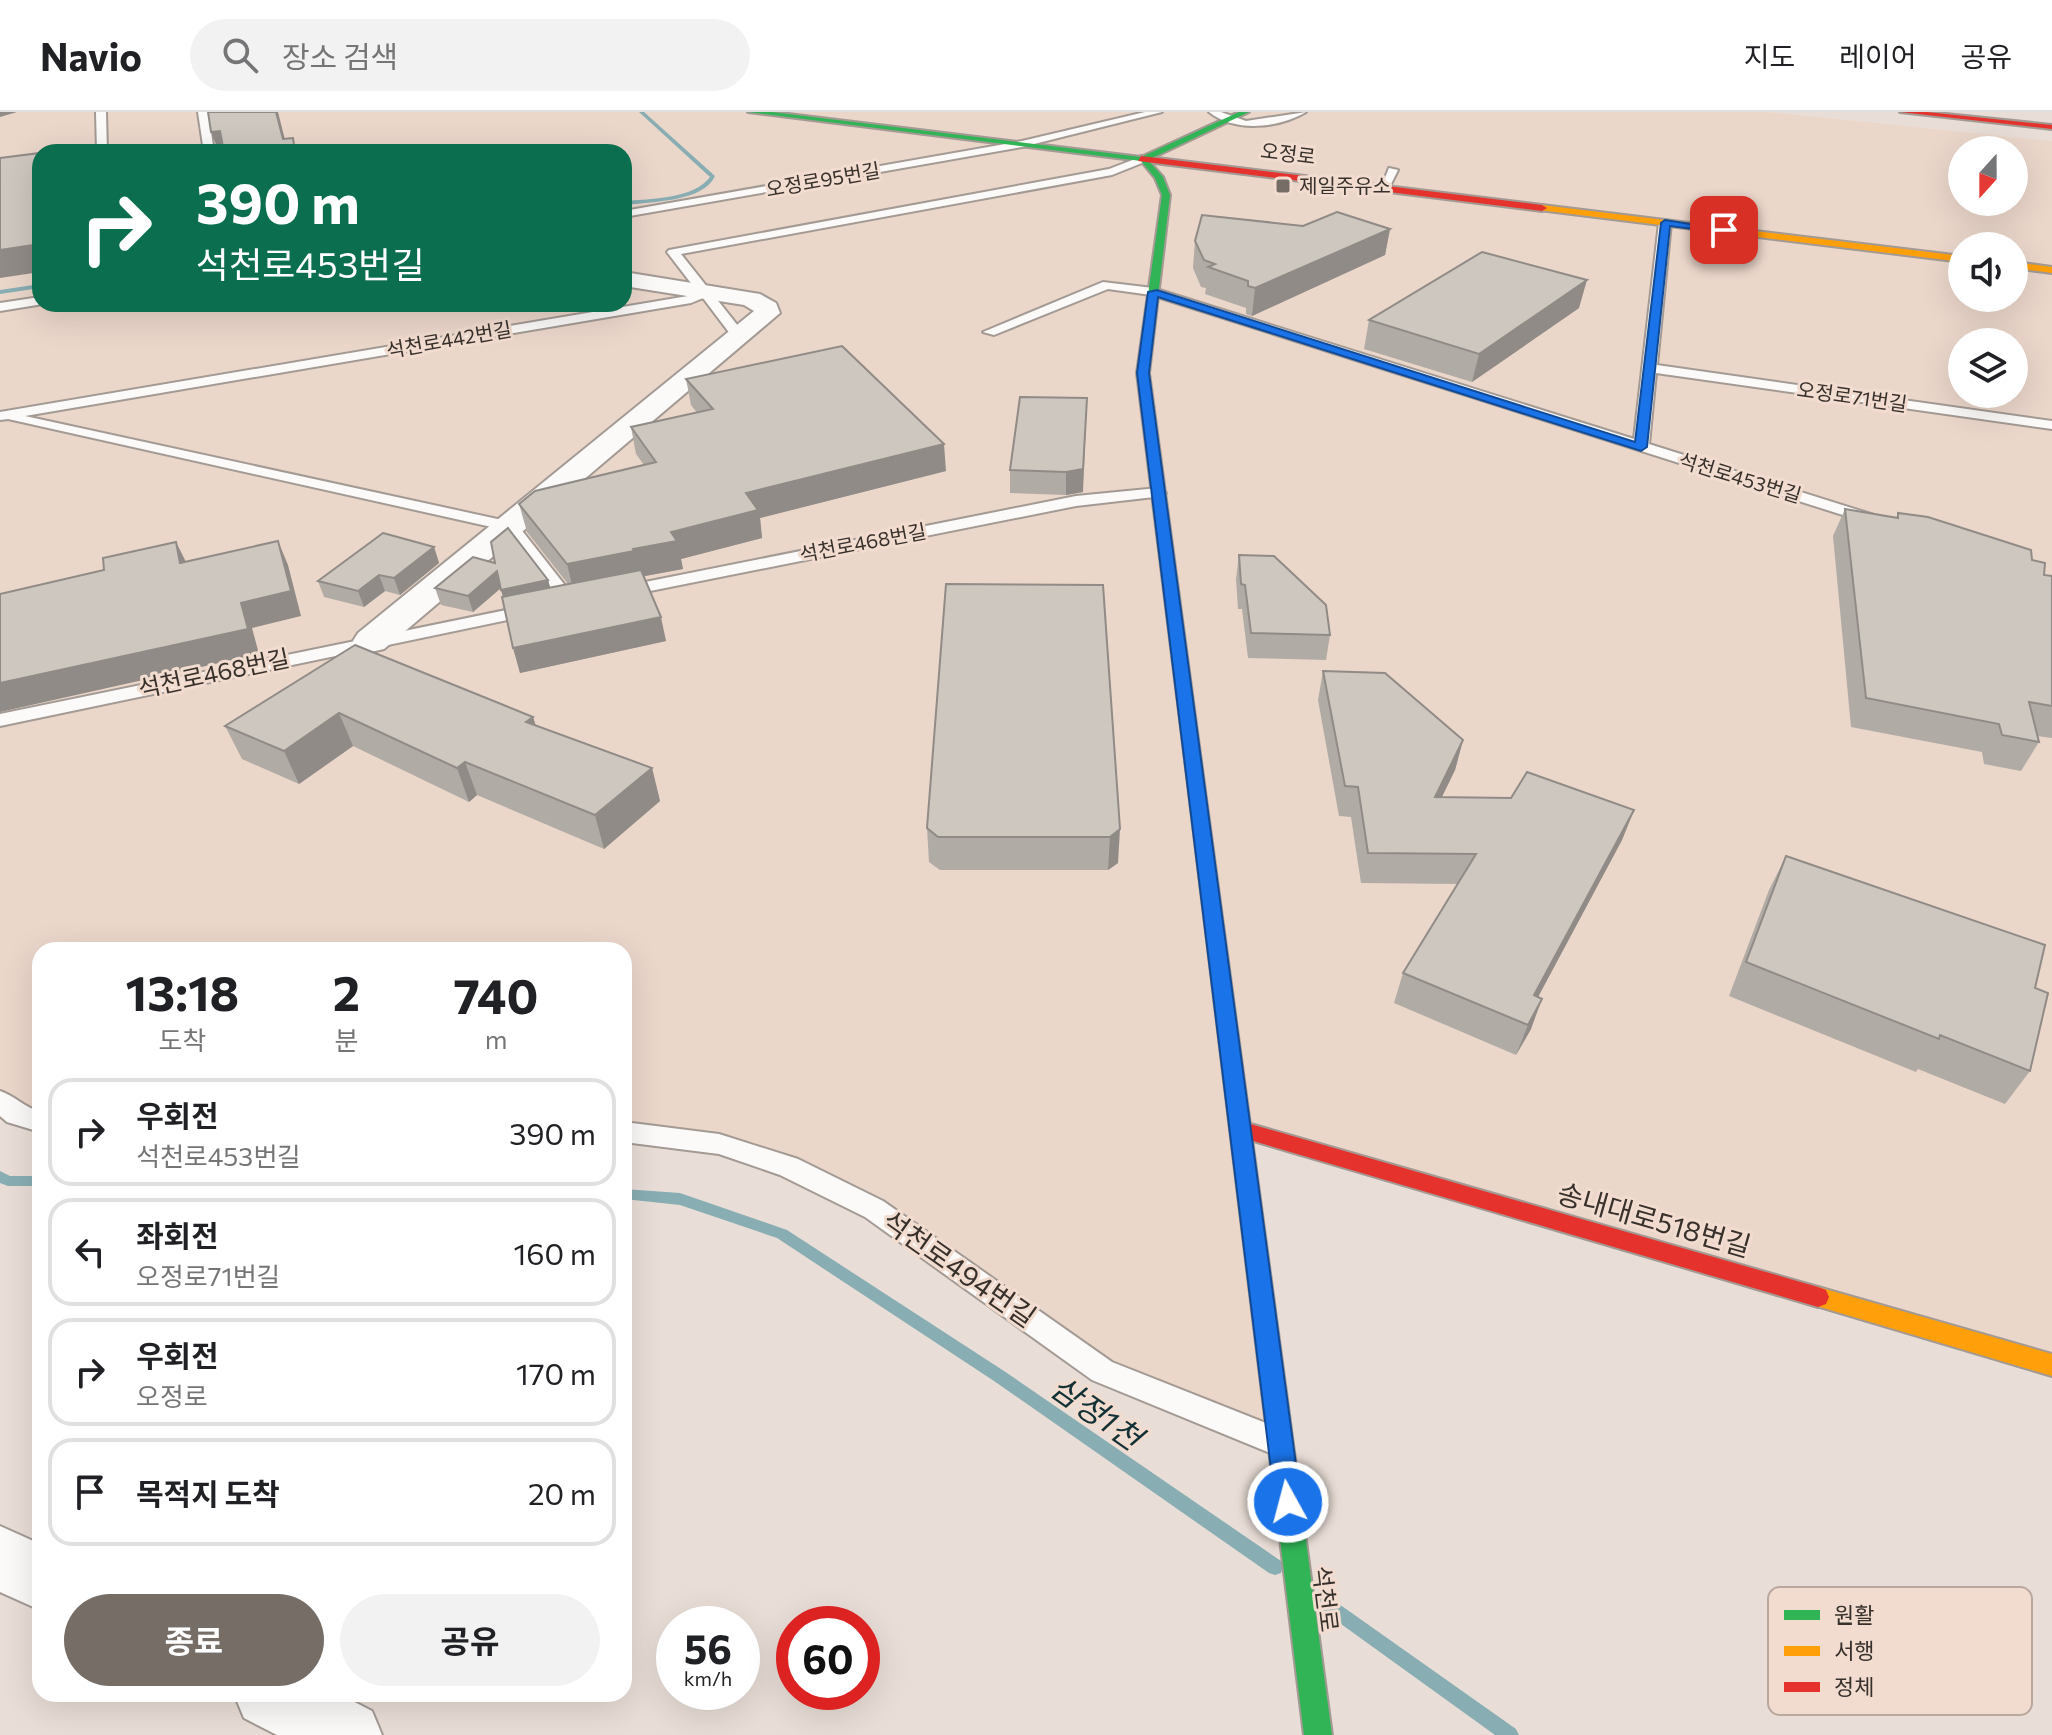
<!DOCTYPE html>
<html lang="ko">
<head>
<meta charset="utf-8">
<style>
  :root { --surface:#fff; --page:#f2f2f2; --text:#202124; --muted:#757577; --line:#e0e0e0; --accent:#766d67 }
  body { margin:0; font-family:Commissioner,"Noto Sans KR",sans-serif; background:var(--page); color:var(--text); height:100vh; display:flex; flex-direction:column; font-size:30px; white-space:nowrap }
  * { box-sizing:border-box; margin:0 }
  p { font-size:26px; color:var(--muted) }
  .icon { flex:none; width:44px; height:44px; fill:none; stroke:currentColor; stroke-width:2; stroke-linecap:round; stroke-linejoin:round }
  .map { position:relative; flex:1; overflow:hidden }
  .side { position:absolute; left:32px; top:830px; width:600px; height:760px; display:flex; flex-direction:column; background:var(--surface); border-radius:24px; box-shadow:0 8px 32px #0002 }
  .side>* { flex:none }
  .hud { position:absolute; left:32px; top:32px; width:600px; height:168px; border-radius:24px; box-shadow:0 8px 32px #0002; background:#0b6e4f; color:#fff; overflow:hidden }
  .needle { width:52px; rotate:201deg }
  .controls { position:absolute; left:1948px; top:24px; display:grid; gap:16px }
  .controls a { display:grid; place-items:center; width:80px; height:80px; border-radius:50%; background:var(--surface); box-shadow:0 8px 32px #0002; font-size:40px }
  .speed { position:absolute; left:656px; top:1494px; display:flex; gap:16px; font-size:40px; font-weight:700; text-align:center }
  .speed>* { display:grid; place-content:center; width:104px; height:104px; border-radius:50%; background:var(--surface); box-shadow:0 8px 32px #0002; line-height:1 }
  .speed small { font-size:20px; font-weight:400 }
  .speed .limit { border:12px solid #d22; background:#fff; color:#111 }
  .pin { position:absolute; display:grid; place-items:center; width:68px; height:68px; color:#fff; margin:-34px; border-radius:16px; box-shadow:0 4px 12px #0006 }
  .me { position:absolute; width:88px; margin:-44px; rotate:353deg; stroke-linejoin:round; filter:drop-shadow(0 0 6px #0008) }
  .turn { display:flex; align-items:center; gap:28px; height:168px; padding:0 32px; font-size:36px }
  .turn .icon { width:104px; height:104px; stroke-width:2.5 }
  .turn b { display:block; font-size:56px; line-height:68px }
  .eta { display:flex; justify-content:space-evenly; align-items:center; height:136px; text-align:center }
  .eta b { font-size:48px; font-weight:700; line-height:56px }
  .button { display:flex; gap:16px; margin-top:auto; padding:16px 32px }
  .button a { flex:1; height:92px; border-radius:48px; background:var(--accent); color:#fff; font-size:32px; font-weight:700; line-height:92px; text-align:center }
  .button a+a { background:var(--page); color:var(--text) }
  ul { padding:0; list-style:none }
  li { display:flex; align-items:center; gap:24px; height:108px; margin:0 16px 12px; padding:0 16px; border:4px solid var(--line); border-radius:24px }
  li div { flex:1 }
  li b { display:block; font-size:30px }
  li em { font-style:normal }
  header { display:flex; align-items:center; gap:48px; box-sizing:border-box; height:112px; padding:0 40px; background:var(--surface); border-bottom:2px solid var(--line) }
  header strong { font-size:38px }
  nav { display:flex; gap:44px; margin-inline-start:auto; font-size:28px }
  .search { width:560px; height:72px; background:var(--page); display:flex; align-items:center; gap:20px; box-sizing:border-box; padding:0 28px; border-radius:44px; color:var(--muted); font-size:30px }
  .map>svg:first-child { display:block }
  .built { fill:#ebd6ca; fill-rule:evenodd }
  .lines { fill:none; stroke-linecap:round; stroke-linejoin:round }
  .stream { fill:#88aeb3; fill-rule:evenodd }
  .lane-casing { stroke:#a39a94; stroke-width:4 }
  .street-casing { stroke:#a39a94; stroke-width:4 }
  .fast-casing { stroke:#a39a94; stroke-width:4 }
  .slow-casing { stroke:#a39a94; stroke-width:4 }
  .jam-casing { stroke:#a39a94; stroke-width:4 }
  .lane { fill:#fcfaf9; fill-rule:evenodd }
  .street { fill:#fcfaf9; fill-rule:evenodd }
  .fast { fill:#30b455; fill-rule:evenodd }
  .slow { fill:#ff9f0a; fill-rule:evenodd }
  .jam { fill:#e5322d; fill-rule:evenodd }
  .wall { fill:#b1aba5 }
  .shaded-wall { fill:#908b86 }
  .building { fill:#cec7c0; stroke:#908b86; stroke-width:2 }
  .route { fill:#1a73e8; stroke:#114b97; stroke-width:2 }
  .poi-dot { fill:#766d67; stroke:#f1dccf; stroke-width:3 }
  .labels { text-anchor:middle; stroke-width:6; stroke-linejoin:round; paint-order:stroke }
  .far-street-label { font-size:20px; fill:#38302b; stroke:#f1dccf }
  .far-poi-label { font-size:20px; fill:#38302b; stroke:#f1dccf; text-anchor:start }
  .street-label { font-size:24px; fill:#38302b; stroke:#f1dccf }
  .near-street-label { font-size:28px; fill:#38302b; stroke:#f1dccf }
  .near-water-label { font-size:32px; font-style:italic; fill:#123136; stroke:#f1dccf }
  .key { fill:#f1dccf; stroke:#baa89e; stroke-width:2 }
  .key-label { font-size:22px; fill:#38302b }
</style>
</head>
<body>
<header>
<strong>Navio</strong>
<div class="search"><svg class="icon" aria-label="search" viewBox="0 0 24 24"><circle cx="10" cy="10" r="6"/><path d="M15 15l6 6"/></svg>장소 검색</div>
<nav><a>지도</a><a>레이어</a><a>공유</a></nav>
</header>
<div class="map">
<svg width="2052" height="1623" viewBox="0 0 2052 1623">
  <rect width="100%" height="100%" fill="#e9ded7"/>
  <!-- built -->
  <path class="built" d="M 0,0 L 1767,0 L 2052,29 L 2052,1253 L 1241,1018 L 1280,1331 L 1028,1206 L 848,1085 L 719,1032 L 624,1021 L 624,838 L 40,838 L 40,1008 L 0,981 ZM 1962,38 L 2014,38 L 2014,90 L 1962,90 ZM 40,40 L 624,40 L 624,192 L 40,192 ZM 1962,134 L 2014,134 L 2014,186 L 1962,186 ZM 1962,230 L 2014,230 L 2014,282 L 1962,282 Z"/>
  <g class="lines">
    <!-- stream -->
    <g class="stream">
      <path d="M 639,0 L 644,0 L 715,64 C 704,90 650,90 624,93 L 624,89 C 649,87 694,87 710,65 Z"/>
      <path d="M 40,172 L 40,176 L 0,182 L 0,178 Z"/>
      <path d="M 0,1059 L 10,1064 L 40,1064 L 40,1074 L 8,1074 L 0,1071 Z"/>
      <path d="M 624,1077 L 680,1081 L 787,1118 L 1004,1259 L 1281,1449 L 1283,1455 L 1281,1461 L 1275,1463 L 1269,1461 L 994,1269 L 777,1126 L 680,1093 L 624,1087 Z"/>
      <path d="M 1322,1480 L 1516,1617 L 1519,1623 L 1495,1623 L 1316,1494 L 1314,1488 L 1316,1482 Z"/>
    </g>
    <defs>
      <g id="lane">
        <path d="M 96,0 L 106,0 L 107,40 L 97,40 Z"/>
        <path d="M 198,0 L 208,0 L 214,40 L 204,40 Z"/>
        <path d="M 1145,0 L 1162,0 L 1022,35 L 624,105 L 624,99 L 1022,29 Z"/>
        <path d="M 1209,0 L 1221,0 L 1246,9 L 1306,0 C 1279,16 1235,21 1209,0 Z"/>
        <path d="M 1143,44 L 1147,45 L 1147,49 L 1112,63 L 681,142 L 746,224 L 739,228 L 734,227 L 703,186 L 691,191 L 25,304 L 516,411 L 578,490 L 569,495 L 563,494 L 505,418 L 8,307 L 0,308 L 0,300 L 688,184 L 697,179 L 667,140 L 669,138 L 1109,57 Z"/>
        <path d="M 1389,56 L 1398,58 L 1388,78 L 1380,78 Z"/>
        <path d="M 1665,108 L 1671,111 L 1657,253 L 2052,309 L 2052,317 L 1656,261 L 1649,332 L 1877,404 L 1879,407 L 1871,412 L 1151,183 L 1108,177 L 994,223 L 983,220 L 1103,170 L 1153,176 L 1634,327 L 1659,111 Z"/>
        <path d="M 40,185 L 40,192 L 43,192 L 0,199 L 0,191 Z"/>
        <path d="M 1158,376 L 1166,381 L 1163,384 L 1076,394 L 620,485 L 612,480 L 620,475 L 1076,384 Z"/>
        <path d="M 535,492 L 541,493 L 544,497 L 541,501 L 0,614 L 0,602 Z"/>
        <path d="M 0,979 C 15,984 24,995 40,1000 L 40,1020 L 7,1010 L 0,1004 Z"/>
        <path d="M 624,1010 L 719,1022 L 798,1047 L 883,1089 L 1112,1250 L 1286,1319 L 1290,1329 L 1286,1339 L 1275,1343 L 1092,1268 L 865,1105 L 780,1063 L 719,1042 L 624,1030 Z"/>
      </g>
      <g id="street">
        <path d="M 624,160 L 760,182 L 776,191 L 780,201 L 384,537 L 371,540 L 358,537 L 353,529 L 358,521 L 754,199 L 744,193 L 624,174 Z"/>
        <path d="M 0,1414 L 40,1432 L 40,1498 L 0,1480 Z"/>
        <path d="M 234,1582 L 339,1582 L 372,1599 L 382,1623 L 277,1623 L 244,1606 Z"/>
      </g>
      <g id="fast">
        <path d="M 748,0 L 772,0 L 1141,45 L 1239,0 L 1249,0 L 1148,48 L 1163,65 L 1170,83 L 1149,261 L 1203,664 L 1201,668 L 1195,669 L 1187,664 L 1137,261 L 1162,83 L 1155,66 L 1141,49 Z"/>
        <path d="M 1274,1269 L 1282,1272 L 1286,1280 L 1332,1623 L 1304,1623 L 1262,1280 L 1266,1272 Z"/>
      </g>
      <g id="slow">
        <path d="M 1542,93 L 1962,144 L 1962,150 L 1539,98 Z"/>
        <path d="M 2014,150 L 2052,155 L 2052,161 L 2014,156 Z"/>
        <path d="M 1195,659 L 1203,664 L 1286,1280 L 1282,1288 L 1274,1291 L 1266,1288 L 1262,1280 L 1187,664 Z"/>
        <path d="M 1818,1175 L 2052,1242 L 2052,1264 L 1810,1192 L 1807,1185 L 1810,1178 Z"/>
      </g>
      <g id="jam">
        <path d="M 1900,0 L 1927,0 L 2052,13 L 2052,17 Z"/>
        <path d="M 1141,44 L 1542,93 L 1547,96 L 1542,99 L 1138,49 Z"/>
        <path d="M 1240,1009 L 1818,1175 L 1826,1178 L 1829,1185 L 1826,1192 L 1818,1195 L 1233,1023 L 1230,1017 L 1233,1011 Z"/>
      </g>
    </defs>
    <!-- lane casing -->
    <use href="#lane" class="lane-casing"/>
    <!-- street casing -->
    <use href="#street" class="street-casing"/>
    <!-- fast casing -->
    <use href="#fast" class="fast-casing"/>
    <!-- slow casing -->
    <use href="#slow" class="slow-casing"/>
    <!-- jam casing -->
    <use href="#jam" class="jam-casing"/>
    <!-- lane -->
    <use href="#lane" class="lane"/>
    <!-- street -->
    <use href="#street" class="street"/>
    <!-- fast -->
    <use href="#fast" class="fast"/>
    <!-- slow -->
    <use href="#slow" class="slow"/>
    <!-- jam -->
    <use href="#jam" class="jam"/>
  </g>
  <!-- wall -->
  <g class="wall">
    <path d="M 1303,114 L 1390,117 L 1385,143 L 1252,204 L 1246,202 L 1246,196 L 1205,182 L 1206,176 L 1201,175 L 1193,156 L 1195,129 Z"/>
    <path d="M 1579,196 L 1472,270 L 1364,237 L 1369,208 Z"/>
    <path d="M 686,267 L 946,359 L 760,406 L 762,426 L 681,447 L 683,457 L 644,464 L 666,529 L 520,561 L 501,476 L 473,500 L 441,493 L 435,476 L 548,468 L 550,476 L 568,472 L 527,420 L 519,392 L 644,353 L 636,342 L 631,315 L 697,301 L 691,293 Z"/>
    <path d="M 1020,285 L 1083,380 L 1066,383 L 1010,381 L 1010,358 Z"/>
    <path d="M 1845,397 L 1896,406 L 1898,401 L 2032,448 L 2044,463 L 2052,464 L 2052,626 L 2037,624 L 2039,630 L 2021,659 L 1984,652 L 1982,640 L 1851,615 L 1833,424 Z"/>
    <path d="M 434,435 L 439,451 L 400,483 L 385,479 L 364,495 L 324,485 L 318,469 Z"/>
    <path d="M 1239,443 L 1330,523 L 1326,548 L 1248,546 L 1242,497 L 1238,497 L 1236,467 Z"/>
    <path d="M 1103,473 L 1118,751 L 1108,758 L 940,758 L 929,750 L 927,716 Z"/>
    <path d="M 355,533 L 533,605 L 536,614 L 652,656 L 660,689 L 604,737 L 477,683 L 469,690 L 353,634 L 299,672 L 242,647 L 225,614 Z"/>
    <path d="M 1323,559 L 1463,628 L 1455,658 L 1442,685 L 1634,698 L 1622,728 L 1538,885 L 1531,917 L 1516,943 L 1394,891 L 1403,861 L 1458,772 L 1361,771 L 1351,705 L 1339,704 L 1318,588 Z"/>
    <path d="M 1786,744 L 2035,876 L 2030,959 L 2005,992 L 1918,957 L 1916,960 L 1729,884 L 1769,778 Z"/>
  </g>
  <!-- shaded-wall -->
  <g class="shaded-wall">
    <path d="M 0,0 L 17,0 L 0,5 Z"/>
    <path d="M 276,0 L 278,0 L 288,40 L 283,27 Z"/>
    <path d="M 220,19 L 228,40 L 219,40 L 211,20 Z"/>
    <path d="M 1390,117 L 1385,143 L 1252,204 L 1255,176 Z"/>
    <path d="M 40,132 L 40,160 L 0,166 L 0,138 Z"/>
    <path d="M 1587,168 L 1579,196 L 1472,270 L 1479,242 Z"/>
    <path d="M 1087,286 L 1083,380 L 1066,383 L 1066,360 Z"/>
    <path d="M 944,332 L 946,359 L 760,406 L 762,426 L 681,447 L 683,457 L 640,465 L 574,481 L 567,452 L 671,420 L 746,381 Z"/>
    <path d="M 278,429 L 288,453 L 301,504 L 252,516 L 259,542 L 0,600 L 0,571 Z"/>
    <path d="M 176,430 L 188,454 L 180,451 Z"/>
    <path d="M 434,435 L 439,451 L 400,483 L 394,466 Z"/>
    <path d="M 497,459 L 502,475 L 473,500 L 468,484 Z"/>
    <path d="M 379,463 L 385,479 L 364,495 L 358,479 Z"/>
    <path d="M 548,468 L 553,485 L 506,495 L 501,478 Z"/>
    <path d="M 661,505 L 666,529 L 520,561 L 513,536 Z"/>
    <path d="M 339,601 L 353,634 L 299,672 L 284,639 Z"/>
    <path d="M 533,605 L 543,638 L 526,610 Z"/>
    <path d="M 1463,628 L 1455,658 L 1427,715 L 1435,685 Z"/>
    <path d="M 465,650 L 477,683 L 469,690 L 457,656 Z"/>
    <path d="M 652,656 L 660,689 L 604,737 L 595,703 Z"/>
    <path d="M 1634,698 L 1622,728 L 1523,913 L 1534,883 Z"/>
    <path d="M 1120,717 L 1118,751 L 1108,758 L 1110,725 Z"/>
    <path d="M 1542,887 L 1531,917 L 1516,943 L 1528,913 Z"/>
  </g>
  <!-- building -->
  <g class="building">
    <path d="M 208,0 L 276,0 L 283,27 L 293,26 L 295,40 L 224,40 L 220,19 L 211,20 Z"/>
    <path d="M 371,34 L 374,40 L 329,40 Z"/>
    <path d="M 86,35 L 86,40 L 47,40 Z"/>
    <path d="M 40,41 L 40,132 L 0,138 L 0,46 Z"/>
    <path d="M 1337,100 L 1390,117 L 1255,176 L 1248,174 L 1248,169 L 1208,155 L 1215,152 L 1204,148 L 1195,129 L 1202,103 L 1303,114 Z"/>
    <path d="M 1482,140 L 1587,168 L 1479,242 L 1369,208 Z"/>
    <path d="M 842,234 L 944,332 L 746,381 L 758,398 L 671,420 L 677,429 L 633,437 L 634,439 L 567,452 L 519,392 L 535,379 L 656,350 L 631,315 L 713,297 L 686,267 Z"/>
    <path d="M 1020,285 L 1087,286 L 1083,357 L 1066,360 L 1010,358 Z"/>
    <path d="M 1845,397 L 1898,406 L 1898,401 L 1928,405 L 2031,438 L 2032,448 L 2045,451 L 2044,463 L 2052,464 L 2052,594 L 2029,590 L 2039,630 L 2002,623 L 1999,612 L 1866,586 Z"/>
    <path d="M 508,416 L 548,468 L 501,478 L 497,459 L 468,484 L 435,476 L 473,445 L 495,451 L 491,430 Z"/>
    <path d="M 383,421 L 434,435 L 394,466 L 379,463 L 358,479 L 318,469 Z"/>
    <path d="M 278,429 L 291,479 L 241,491 L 248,517 L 0,571 L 0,482 L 104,458 L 103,446 L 176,430 L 180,451 Z"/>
    <path d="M 1239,443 L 1274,444 L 1326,493 L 1330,523 L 1251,521 L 1245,473 L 1241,472 Z"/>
    <path d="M 641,458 L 661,505 L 513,536 L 502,485 Z"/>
    <path d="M 946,472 L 1103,473 L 1120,717 L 1110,725 L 938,725 L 927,716 Z"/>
    <path d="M 355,533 L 533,605 L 526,610 L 652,656 L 595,703 L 465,650 L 457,656 L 339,601 L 284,639 L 225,614 Z"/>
    <path d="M 1323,559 L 1385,561 L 1463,628 L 1435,685 L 1511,686 L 1527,660 L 1634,698 L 1534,883 L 1542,887 L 1528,913 L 1403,861 L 1476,742 L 1368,741 L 1358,675 L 1345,674 Z"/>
    <path d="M 1786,744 L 2045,833 L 2035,876 L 2048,881 L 2030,959 L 1940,923 L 1939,927 L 1746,850 Z"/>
  </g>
  <!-- route -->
  <path class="route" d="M 1665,108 L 1729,118 L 1724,121 L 1670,114 L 1647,335 L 1641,339 L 1158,185 L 1149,261 L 1301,1390 L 1297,1399 L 1288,1402 L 1279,1399 L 1275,1390 L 1137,261 L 1148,180 L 1157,178 L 1635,330 L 1661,111 Z"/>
  <!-- markers -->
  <rect class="poi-dot" x="1275" y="66" width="16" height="16" rx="4"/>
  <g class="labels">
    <!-- far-street labels -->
    <g class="far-street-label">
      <text transform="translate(1288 42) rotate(7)" y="7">오정로</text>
      <text transform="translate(823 68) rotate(-10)" y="7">오정로95번길</text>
      <text transform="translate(449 228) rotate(-10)" y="7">석천로442번길</text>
      <text transform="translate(1852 285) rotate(8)" y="7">오정로71번길</text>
      <text transform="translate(1740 366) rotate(17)" y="7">석천로453번길</text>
      <text transform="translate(863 431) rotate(-11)" y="7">석천로468번길</text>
    </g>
    <!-- far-poi labels -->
    <g class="far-poi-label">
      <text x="1299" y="81">제일주유소</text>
    </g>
    <!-- street labels -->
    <g class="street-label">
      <text transform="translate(214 562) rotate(-12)" y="8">석천로468번길</text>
      <text transform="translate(1325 1487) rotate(83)" y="8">석천로</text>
    </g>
    <!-- near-street labels -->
    <g class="near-street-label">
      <text transform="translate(1654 1108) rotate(16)" y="10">송내대로518번길</text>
      <text transform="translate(959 1157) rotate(35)" y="10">석천로494번길</text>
    </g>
    <!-- near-water labels -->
    <g class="near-water-label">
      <text transform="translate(1096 1301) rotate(35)" y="11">삼정1천</text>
    </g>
  </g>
  <!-- legend -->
  <rect x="1768" y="1475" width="264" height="128" rx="12" class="key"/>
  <rect x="1784" y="1498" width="36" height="10" fill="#30b455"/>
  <rect x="1784" y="1534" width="36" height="10" fill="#ff9f0a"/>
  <rect x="1784" y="1570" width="36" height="10" fill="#e5322d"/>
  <g class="key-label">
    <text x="1834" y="1511">원활</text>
    <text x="1834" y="1547">서행</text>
    <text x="1834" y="1583">정체</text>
  </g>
</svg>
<div class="controls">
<a><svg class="needle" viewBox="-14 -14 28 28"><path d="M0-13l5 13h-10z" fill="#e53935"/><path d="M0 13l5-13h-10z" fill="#757577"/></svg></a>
<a><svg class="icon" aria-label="sound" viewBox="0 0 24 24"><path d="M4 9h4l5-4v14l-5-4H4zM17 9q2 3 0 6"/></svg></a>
<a><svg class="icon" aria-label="layers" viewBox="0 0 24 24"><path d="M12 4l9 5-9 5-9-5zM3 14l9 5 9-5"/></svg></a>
</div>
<div class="speed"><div>56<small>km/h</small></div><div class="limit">60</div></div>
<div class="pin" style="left:1724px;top:118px;background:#d93025"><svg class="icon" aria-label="arrive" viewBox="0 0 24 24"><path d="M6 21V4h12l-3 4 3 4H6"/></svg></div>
<svg class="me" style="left:1288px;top:1390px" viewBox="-20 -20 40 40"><circle r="17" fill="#1a73e8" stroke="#fff" stroke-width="3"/><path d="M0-11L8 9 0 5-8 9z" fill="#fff"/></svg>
<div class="hud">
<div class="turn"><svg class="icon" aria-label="right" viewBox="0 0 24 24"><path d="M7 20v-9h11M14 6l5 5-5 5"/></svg><div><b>390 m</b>석천로453번길</div></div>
</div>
<section class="side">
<div class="eta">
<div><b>13:18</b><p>도착</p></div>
<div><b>2</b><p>분</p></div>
<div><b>740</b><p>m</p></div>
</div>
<ul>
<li><svg class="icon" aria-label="right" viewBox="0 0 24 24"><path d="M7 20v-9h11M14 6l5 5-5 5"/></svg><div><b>우회전</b><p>석천로453번길</p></div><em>390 m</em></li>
<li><svg class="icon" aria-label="left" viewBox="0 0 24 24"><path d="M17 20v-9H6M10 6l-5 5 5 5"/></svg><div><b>좌회전</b><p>오정로71번길</p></div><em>160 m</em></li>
<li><svg class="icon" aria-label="right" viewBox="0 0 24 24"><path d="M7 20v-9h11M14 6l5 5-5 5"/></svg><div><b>우회전</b><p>오정로</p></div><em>170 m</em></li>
<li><svg class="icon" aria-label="arrive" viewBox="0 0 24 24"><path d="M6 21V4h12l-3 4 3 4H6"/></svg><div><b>목적지 도착</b></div><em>20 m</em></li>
</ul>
<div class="button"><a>종료</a><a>공유</a></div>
</section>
</div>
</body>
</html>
